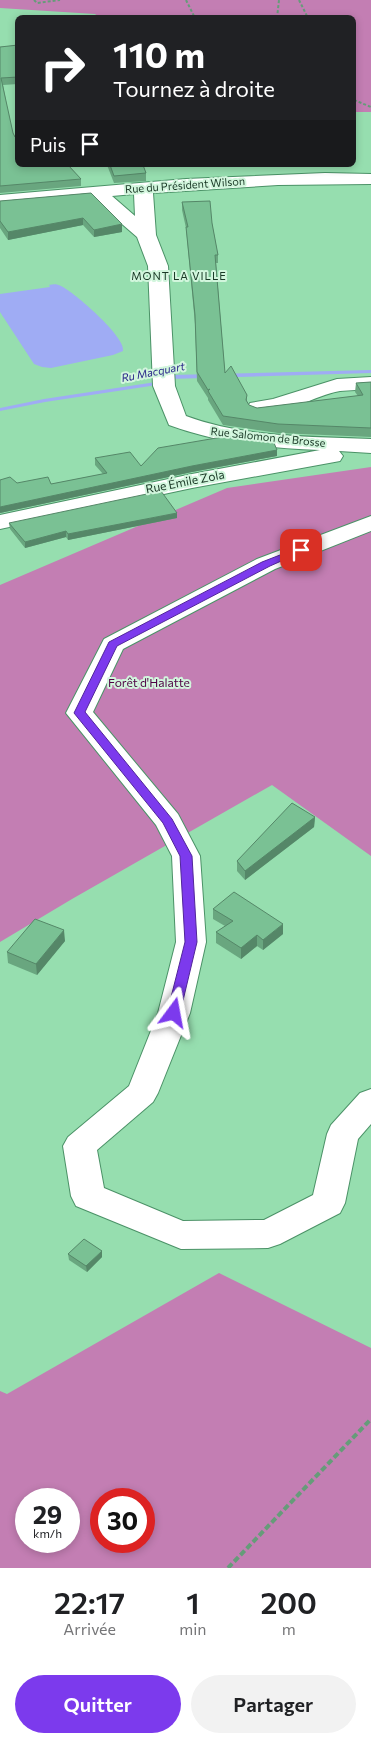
<!DOCTYPE html>
<html lang="fr">
<head>
<meta charset="utf-8">
<style>
  :root { --surface:#fff; --page:#f2f2f2; --text:#202124; --muted:#757577; --accent:#7c3aed }
  body { margin:0; font-family:Commissioner,sans-serif; background:var(--page); color:var(--text); height:100vh; display:flex; flex-direction:column; font-size:19px; white-space:nowrap }
  * { box-sizing:border-box; margin:0 }
  p { font-size:16px; color:var(--muted) }
  .icon { flex:none; width:28px; height:28px; fill:none; stroke:currentColor; stroke-width:2; stroke-linecap:round; stroke-linejoin:round }
  .map { position:relative; height:1568px; overflow:hidden }
  .drawer { display:flex; flex-direction:column; background:var(--surface); flex:1 }
  .drawer>* { flex:none }
  .top-card { position:absolute; left:15px; top:15px; width:341px; height:152px; border-radius:8px; box-shadow:0 2px 8px #0003; background:#202124; color:#fff; overflow:hidden }
  .speed { position:absolute; left:15px; top:1488px; display:flex; gap:10px; font-size:25px; font-weight:700; text-align:center }
  .speed>* { display:grid; place-content:center; width:65px; height:65px; border-radius:50%; background:var(--surface); box-shadow:0 2px 8px #0003; line-height:1 }
  .speed small { font-size:12px; font-weight:400 }
  .speed .limit { border:8px solid #d22; background:#fff; color:#111 }
  .pin { position:absolute; display:grid; place-items:center; width:42px; height:42px; color:#fff; margin:-21px; border-radius:10px; box-shadow:0 2px 8px #0006 }
  .me { position:absolute; width:55px; margin:-28px; rotate:13deg; stroke-linejoin:round; filter:drop-shadow(0 0 4px #0008) }
  .turn { display:flex; align-items:center; gap:18px; height:105px; padding:0 15px; font-size:22px }
  .turn .icon { width:65px; height:65px; stroke-width:2.5 }
  .turn b { display:block; font-size:35px; line-height:42px }
  .then { display:flex; align-items:center; height:48px; padding:0 15px; background:#0003; gap:10px; font-size:19px }
  .eta { display:flex; justify-content:space-evenly; align-items:center; height:85px; text-align:center }
  .eta b { font-size:30px; font-weight:600; line-height:35px }
  .button { display:flex; gap:10px; margin-top:auto; padding:10px 15px }
  .button a { flex:1; height:58px; border-radius:30px; background:var(--accent); color:#fff; font-size:20px; font-weight:600; line-height:58px; text-align:center }
  .button a+a { background:var(--page); color:var(--text) }
  .map>svg:first-child { display:block }
  .green { fill:#c37eb3; fill-rule:evenodd }
  .water { fill:#9facf4 }
  .lines { fill:none; stroke-linecap:round; stroke-linejoin:round }
  .minor-casing { stroke:#4b9267; stroke-width:2 }
  .path-far1 { stroke:#659c79; stroke-width:2; stroke-dasharray:3 2; stroke-linecap:butt }
  .path { stroke:#659c79; stroke-width:4; stroke-dasharray:6 3; stroke-linecap:butt }
  .minor { fill:#fff; fill-rule:evenodd }
  .wall { fill:#69a67f }
  .shaded-wall { fill:#558768 }
  .building { fill:#7ac194; stroke:#558768 }
  .route { fill:#7c3aed; stroke:#51269a }
  .labels { text-anchor:middle; stroke-width:4; stroke-linejoin:round; paint-order:stroke }
  .far-street-label { font-size:11px; fill:#1a3826; stroke:#d2f6dd }
  .far-neighbourhood-label { font-size:11px; letter-spacing:1px; fill:#1a3826; stroke:#d2f6dd }
  .far-water-label { font-size:11px; font-style:italic; fill:#272488; stroke:#d2f6dd }
  .street-label { font-size:12px; fill:#1a3826; stroke:#d2f6dd }
  .park-label { font-size:12px; fill:#4e0143; stroke:#d2f6dd }
</style>
</head>
<body>
<div class="map">
<svg width="371" height="1568" viewBox="0 0 371 1568">
  <rect width="100%" height="100%" fill="#96deaf"/>
  <!-- green -->
  <g class="green">
    <path d="M 0,0 L 371,0 L 371,112 L 354,112 L 354,18 L 100,18 L 95,14 L 0,8 Z"/>
    <path d="M 371,467 L 371,856 L 272,785 L 72,899 L 0,942 L 0,585 L 227,488 Z"/>
    <path d="M 219,1273 L 371,1348 L 371,1568 L 0,1568 L 0,1391 L 7,1394 ZM 26,1499 L 69,1499 L 69,1541 L 26,1541 ZM 101,1499 L 144,1499 L 144,1541 L 101,1541 Z"/>
  </g>
  <!-- water -->
  <g class="water">
    <path d="M 49,285 C 54,284 57,284 61,286 C 74,292 127,338 123,351 L 113,355 L 51,368 L 42,367 L 34,364 L 0,312 L 0,294 L 50,287 Z"/>
    <path d="M 371,370 L 371,373 L 170,379 L 172,375 Z"/>
    <path d="M 156,382 L 157,385 L 45,402 L 0,411 L 0,408 L 44,399 Z"/>
  </g>
  <g class="lines">
    <defs>
      <g id="minor">
        <path d="M 325,173 L 371,174 L 371,184 L 278,185 L 153,193 L 156,235 L 168,266 L 175,386 L 186,416 C 245,438 309,436 371,439 L 371,453 L 339,451 L 343,456 L 340,461 L 192,488 L 0,529 L 0,515 L 192,474 L 320,450 C 268,448 218,443 169,425 L 153,386 L 148,266 L 137,237 L 92,198 L 0,207 L 0,195 L 186,179 ZM 134,194 L 135,216 L 112,196 Z"/>
        <path d="M 371,377 L 371,389 C 361,390 350,390 340,391 C 311,396 280,420 250,413 L 247,408 L 250,403 L 273,399 L 337,379 Z"/>
        <path d="M 371,516 L 371,531 L 275,569 L 123,649 L 93,712 L 178,814 L 200,856 L 206,942 L 190,1013 L 158,1093 L 153,1102 L 97,1150 L 104,1188 L 183,1221 L 264,1220 L 313,1195 L 327,1134 L 331,1125 L 360,1093 L 371,1089 L 371,1124 L 358,1139 L 345,1203 L 340,1213 L 280,1244 L 268,1248 L 181,1249 L 76,1206 L 71,1196 L 63,1146 L 68,1137 L 129,1086 L 158,1013 L 176,942 L 172,856 L 156,825 L 66,713 L 104,639 L 257,559 Z"/>
      </g>
    </defs>
    <!-- minor casing -->
    <use href="#minor" class="minor-casing"/>
    <!-- path-far1 -->
    <g class="path-far1">
      <path d="M 34,0 L 37,3 L 60,0"/>
      <path d="M 186,0 L 195,18"/>
      <path d="M 299,0 L 308,18"/>
      <path d="M 277,18 L 279,0"/>
      <path d="M 354,100 L 371,107"/>
    </g>
    <!-- path -->
    <path class="path" d="M 228,1568 L 371,1419"/>
    <!-- minor -->
    <use href="#minor" class="minor"/>
  </g>
  <!-- wall -->
  <g class="wall">
    <path d="M 18,45 L 18,84 L 3,85 L 18,165 L 81,179 L 81,186 L 0,193 L 0,47 Z"/>
    <path d="M 107,165 L 143,165 L 146,173 L 146,181 L 114,183 Z"/>
    <path d="M 91,193 L 122,232 L 94,237 L 83,225 L 8,240 L 0,228 L 0,201 Z"/>
    <path d="M 182,202 L 212,223 L 218,255 L 218,263 L 216,263 L 225,373 L 247,395 L 247,403 L 249,405 L 257,408 L 358,396 L 355,392 L 356,383 L 371,382 L 371,437 L 278,433 L 223,425 L 208,400 L 208,398 L 197,381 L 195,324 L 186,228 L 182,210 Z"/>
    <path d="M 277,450 L 277,456 L 192,472 L 0,513 L 17,483 L 51,484 L 103,474 L 95,465 L 95,458 L 141,466 Z"/>
    <path d="M 177,518 L 68,540 L 66,537 L 25,548 L 10,529 L 9,523 Z"/>
    <path d="M 315,817 L 314,827 L 245,880 L 237,871 L 237,861 Z"/>
    <path d="M 213,909 L 283,934 L 263,950 L 257,946 L 241,959 L 216,943 L 216,932 L 225,926 L 213,919 Z"/>
    <path d="M 65,941 L 37,975 L 8,963 L 7,952 Z"/>
    <path d="M 68,1254 L 102,1257 L 87,1272 L 69,1260 Z"/>
  </g>
  <!-- shaded-wall -->
  <g class="shaded-wall">
    <path d="M 83,218 L 83,225 L 8,240 L 8,232 Z"/>
    <path d="M 122,224 L 122,232 L 94,237 L 94,230 Z"/>
    <path d="M 277,450 L 277,456 L 192,472 L 0,513 L 0,507 L 192,466 Z"/>
    <path d="M 177,513 L 177,518 L 68,540 L 68,534 Z"/>
    <path d="M 66,531 L 66,537 L 25,548 L 25,542 Z"/>
    <path d="M 315,817 L 314,827 L 245,880 L 245,871 Z"/>
    <path d="M 283,924 L 283,934 L 263,950 L 263,940 Z"/>
    <path d="M 64,930 L 65,941 L 37,975 L 36,964 Z"/>
    <path d="M 257,935 L 257,946 L 241,959 L 241,948 Z"/>
    <path d="M 102,1251 L 102,1257 L 87,1272 L 86,1266 Z"/>
  </g>
  <!-- building -->
  <g class="building">
    <path d="M 18,45 L 18,77 L 1,78 L 13,133 L 15,137 L 18,137 L 18,165 L 68,165 L 81,179 L 0,186 L 0,47 Z"/>
    <path d="M 110,165 L 143,165 L 146,173 L 114,176 Z"/>
    <path d="M 91,193 L 122,224 L 94,230 L 83,218 L 8,232 L 0,221 L 0,201 Z"/>
    <path d="M 210,201 L 212,223 L 218,255 L 215,255 L 225,373 L 231,366 L 247,395 L 246,400 L 249,405 L 257,408 L 363,395 L 356,383 L 371,382 L 371,428 L 278,424 L 223,416 L 208,391 L 210,389 L 208,390 L 197,372 L 195,315 L 186,227 L 188,227 L 182,202 Z"/>
    <path d="M 228,436 L 274,443 L 277,450 L 192,466 L 0,507 L 0,480 L 10,477 L 17,483 L 48,477 L 51,484 L 107,473 L 95,458 L 130,452 L 141,466 L 158,448 Z"/>
    <path d="M 161,491 L 177,513 L 68,534 L 66,531 L 25,542 L 9,523 Z"/>
    <path d="M 292,803 L 315,817 L 245,871 L 237,861 Z"/>
    <path d="M 234,892 L 283,924 L 263,940 L 257,935 L 241,948 L 216,932 L 233,921 L 213,909 Z"/>
    <path d="M 35,919 L 64,930 L 36,964 L 7,952 Z"/>
    <path d="M 84,1239 L 102,1251 L 86,1266 L 68,1254 Z"/>
  </g>
  <!-- route -->
  <path class="route" d="M 298,548 L 301,548 L 306,550 L 270,566 L 117,646 L 85,712 L 172,819 L 192,856 L 197,942 L 180,1013 L 178,1016 L 169,1016 L 167,1013 L 185,942 L 180,856 L 163,823 L 74,713 L 109,642 L 262,562 Z"/>
  <g class="labels">
    <!-- far-street labels -->
    <g class="far-street-label">
      <text transform="translate(185 185) rotate(-4)" y="4">Rue du Président Wilson</text>
      <text transform="translate(268 437) rotate(6)" y="4">Rue Salomon de Brosse</text>
    </g>
    <!-- far-neighbourhood labels -->
    <g class="far-neighbourhood-label">
      <text x="179" y="280">MONT LA VILLE</text>
    </g>
    <!-- far-water labels -->
    <g class="far-water-label">
      <text transform="translate(153 372) rotate(-11)" y="4">Ru Macquart</text>
    </g>
    <!-- street labels -->
    <g class="street-label">
      <text transform="translate(185 482) rotate(-11)" y="4">Rue Émile Zola</text>
    </g>
    <!-- park labels -->
    <g class="park-label">
      <text x="149" y="687">Forêt d'Halatte</text>
    </g>
  </g>
</svg>
<div class="speed"><div>29<small>km/h</small></div><div class="limit">30</div></div>
<div class="pin" style="left:301px;top:550px;background:#d93025"><svg class="icon" aria-label="arrive" viewBox="0 0 24 24"><path d="M6 21V4h12l-3 4 3 4H6"/></svg></div>
<svg class="me" style="left:174px;top:1013px" viewBox="-20 -20 40 40"><path d="M0-17L14 15 0 8-14 15z" fill="#7c3aed" stroke="#fff" stroke-width="4"/></svg>
<div class="top-card">
<div class="turn"><svg class="icon" aria-label="right" viewBox="0 0 24 24"><path d="M7 20v-9h11M14 6l5 5-5 5"/></svg><div><b>110 m</b>Tournez à droite</div></div>
<div class="then">Puis<svg class="icon" aria-label="arrive" viewBox="0 0 24 24"><path d="M6 21V4h12l-3 4 3 4H6"/></svg></div>
</div>
</div>
<section class="drawer">
<div class="eta">
<div><b>22:17</b><p>Arrivée</p></div>
<div><b>1</b><p>min</p></div>
<div><b>200</b><p>m</p></div>
</div>
<div class="button"><a>Quitter</a><a>Partager</a></div>
</section>
</body>
</html>
